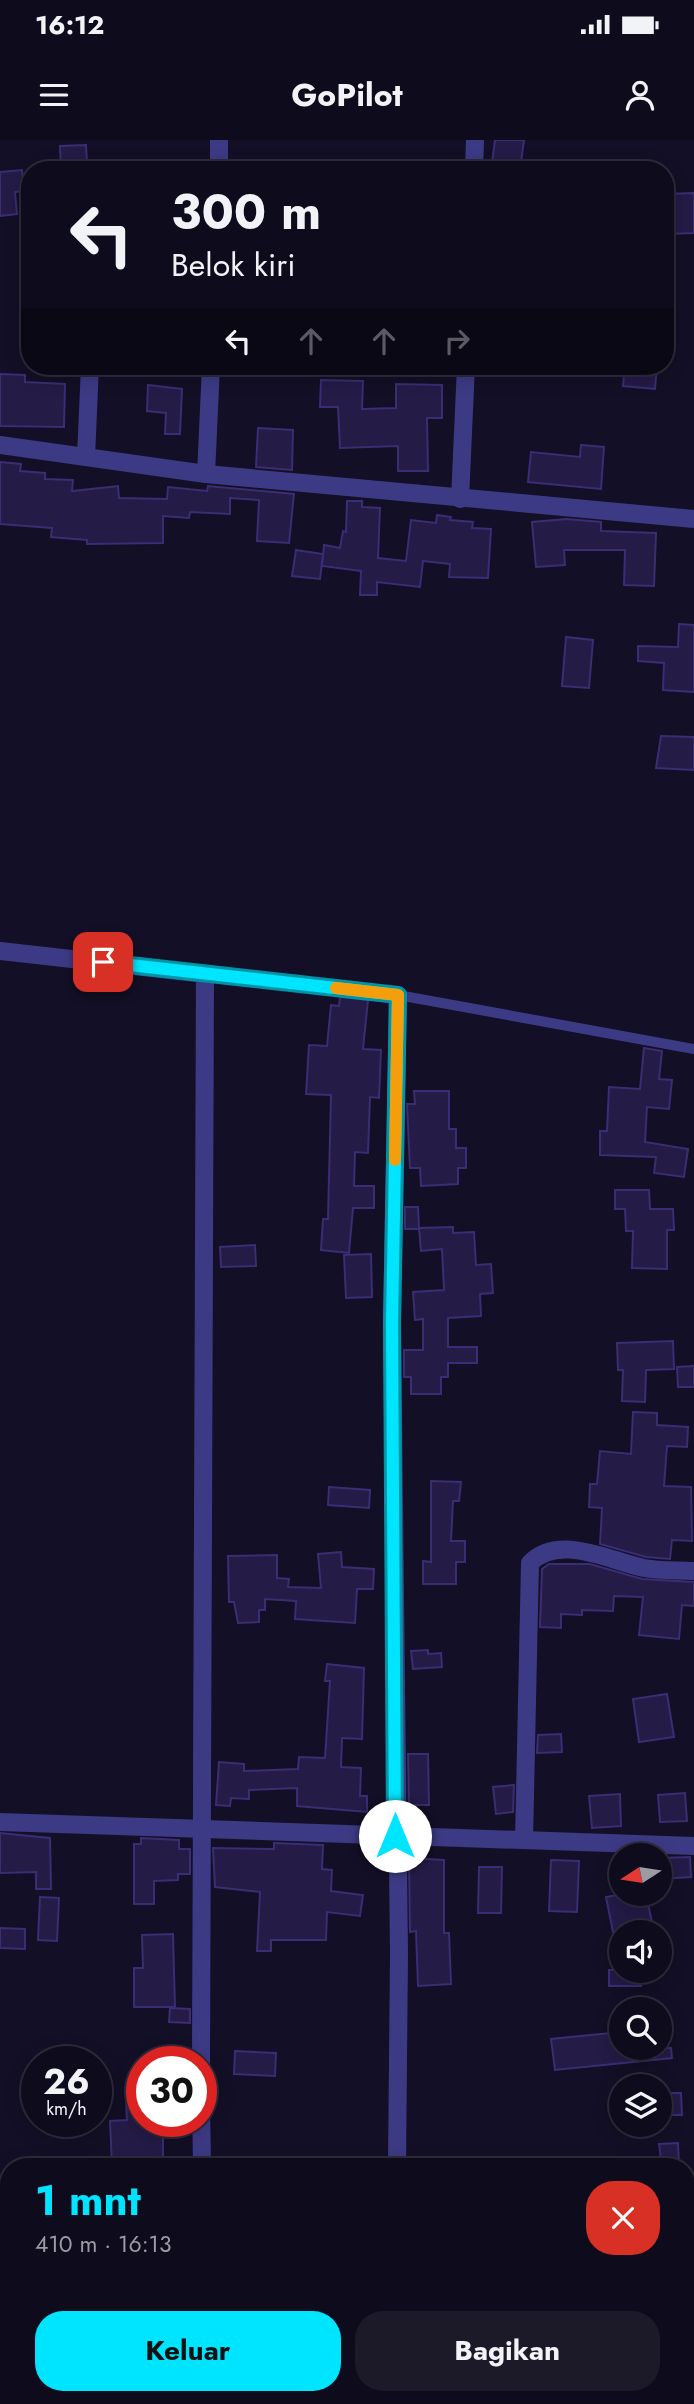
<!DOCTYPE html>
<html lang="id">
<head>
<meta charset="utf-8">
<style>
  :root { --surface:#0e0b1c; --page:#1c1929; --text:#f1f3f6; --muted:#9b9ba3; --line:#2e2b3b; --accent:#00e5ff }
  body { margin:0; font-family:Jost,sans-serif; background:var(--page); color:var(--text); height:100vh; display:flex; flex-direction:column; font-size:26px; white-space:nowrap }
  * { box-sizing:border-box; margin:0 }
  p { font-size:23px; color:var(--muted) }
  .icon { flex:none; width:38px; height:38px; fill:none; stroke:currentColor; stroke-width:2; stroke-linecap:round; stroke-linejoin:round }
  .map { position:relative; flex:1; overflow:hidden }
  .panel { position:absolute; left:0px; top:2018px; width:695px; height:247px; display:flex; flex-direction:column; background:var(--surface); border-radius:28px 28px 0 0; box-shadow:0 4px 18px #0003,0 0 0 2px var(--line) }
  .panel>* { flex:none }
  .hud { position:absolute; left:21px; top:21px; width:653px; height:214px; border-radius:28px; box-shadow:0 4px 18px #0003,0 0 0 2px var(--line); background:#0e0b1c; color:var(--text); overflow:hidden }
  .needle { width:46px; rotate:258deg }
  .tools { position:absolute; left:609px; top:1703px; display:grid; gap:14px }
  .tools a { display:grid; place-items:center; width:63px; height:63px; border-radius:50%; background:var(--surface); box-shadow:0 4px 18px #0003,0 0 0 2px var(--line); font-size:35px }
  .speed { position:absolute; left:21px; top:1906px; display:flex; gap:14px; font-size:35px; font-weight:700; text-align:center }
  .speed>* { display:grid; place-content:center; width:91px; height:91px; border-radius:50%; background:var(--surface); box-shadow:0 4px 18px #0003,0 0 0 2px var(--line); line-height:1 }
  .speed small { font-size:18px; font-weight:400 }
  .speed .limit { border:10px solid #d22; background:#fff; color:#111 }
  .pin { position:absolute; display:grid; place-items:center; width:60px; height:60px; color:#fff; margin:-30px; border-radius:14px; box-shadow:0 4px 10px #0006 }
  .me { position:absolute; width:77px; margin:-38px; rotate:0deg; stroke-linejoin:round; filter:drop-shadow(0 0 5px #0008) }
  .turn { display:flex; align-items:center; gap:24px; height:147px; padding:0 35px; font-size:32px }
  .turn .icon { width:91px; height:91px; stroke-width:2.5 }
  .turn b { display:block; font-size:49px; line-height:60px }
  .lanes { display:flex; align-items:center; height:66px; padding:0 35px; background:#0003; justify-content:center; gap:35px; direction:ltr }
  .lanes .off { opacity:.35 }
  .round { display:grid; place-items:center; flex:none; width:74px; height:74px; border-radius:28px; background:var(--page) }
  .summary { display:flex; align-items:center; justify-content:space-between; height:119px; padding:0 35px }
  h1 { font-size:42px; font-weight:700; line-height:52px; color:var(--accent) }
  .cta { display:flex; gap:14px; margin-top:auto; padding:14px 35px }
  .cta a { flex:1; height:80px; border-radius:28px; background:var(--accent); color:#111; font-size:28px; font-weight:700; line-height:80px; text-align:center }
  .cta a+a { background:var(--page); color:var(--text) }
  .status { display:flex; justify-content:space-between; align-items:center; height:49px; padding:0 35px; background:var(--surface); direction:ltr }
  .status svg { height:19px; fill:currentColor }
  header { display:flex; justify-content:space-between; align-items:center; height:91px; padding:0 35px; background:var(--surface); font-size:32px; font-weight:700 }
  .map>svg:first-child { display:block }
  .building { fill:#241b47; stroke:#3b2d73; stroke-width:2 }
  .lines { fill:none; stroke-linecap:round; stroke-linejoin:round }
  .service { stroke:#3d3a85; stroke-width:10 }
  .minor { stroke:#3d3a85; stroke-width:18 }
  .route-casing { stroke:#0095a6; stroke-width:18 }
  .route { stroke:#00e5ff; stroke-width:12 }
  .slow { stroke:#f59e0b; stroke-width:12 }
</style>
</head>
<body>
<div class="status"><b>16:12</b><svg viewBox="0 0 49 12"><path d="M0 12V9h3v3zM5 12V6h3v6zM10 12V3h3v9zM15 12V0h3v12zM26 1h20v11H26zM47 4h2v5h-2z"/></svg></div>
<header><svg class="icon" aria-label="menu" viewBox="0 0 24 24"><path d="M4 6h16M4 12h16M4 18h16"/></svg>GoPilot<svg class="icon" aria-label="person" viewBox="0 0 24 24"><circle cx="12" cy="8" r="4"/><path d="M4 21q1-7 8-7t8 7"/></svg></header>
<div class="map">
<svg width="694" height="2264" viewBox="0 0 694 2264">
  <rect width="100%" height="100%" fill="#130f26"/>
  <!-- building -->
  <g class="building">
    <path d="M 495,0 L 524,0 L 520,30 L 491,30 Z"/>
    <path d="M 86,5 L 87,24 L 76,25 L 76,30 L 61,30 L 60,6 Z"/>
    <path d="M 22,30 L 24,51 L 15,52 L 17,74 L 0,76 L 0,32 Z"/>
    <path d="M 694,53 L 694,93 L 666,94 L 665,54 Z"/>
    <path d="M 625,226 L 657,226 L 655,249 L 623,246 Z"/>
    <path d="M 0,234 L 25,235 L 25,242 L 65,244 L 64,287 L 0,286 Z"/>
    <path d="M 321,240 L 363,241 L 362,269 L 396,268 L 396,244 L 442,245 L 442,278 L 427,278 L 428,331 L 398,331 L 398,306 L 340,308 L 338,267 L 320,267 Z"/>
    <path d="M 148,245 L 182,249 L 180,294 L 165,294 L 166,273 L 147,271 Z"/>
    <path d="M 258,288 L 293,290 L 292,330 L 256,327 Z"/>
    <path d="M 581,305 L 604,307 L 601,349 L 528,342 L 531,312 L 580,317 Z"/>
    <path d="M 0,322 L 21,324 L 20,331 L 45,333 L 45,339 L 73,340 L 72,351 L 118,346 L 119,358 L 167,359 L 168,347 L 207,351 L 208,346 L 294,354 L 289,403 L 257,401 L 259,360 L 230,358 L 230,374 L 190,372 L 189,378 L 163,376 L 163,403 L 87,404 L 87,400 L 51,397 L 52,388 L 0,384 Z"/>
    <path d="M 347,361 L 362,361 L 362,367 L 380,368 L 378,418 L 406,421 L 411,380 L 436,383 L 437,375 L 451,377 L 450,380 L 473,382 L 472,388 L 491,389 L 488,438 L 449,437 L 450,424 L 423,421 L 420,447 L 377,442 L 377,455 L 360,455 L 361,431 L 322,426 L 324,405 L 340,408 L 343,391 L 346,392 Z"/>
    <path d="M 567,379 L 601,382 L 601,391 L 656,393 L 654,446 L 624,445 L 625,410 L 564,410 L 565,425 L 536,427 L 532,382 Z"/>
    <path d="M 296,410 L 323,414 L 320,439 L 292,436 Z"/>
    <path d="M 679,484 L 694,485 L 694,552 L 663,550 L 664,523 L 638,521 L 638,506 L 678,507 Z"/>
    <path d="M 566,497 L 593,500 L 589,548 L 562,546 Z"/>
    <path d="M 661,596 L 694,597 L 694,630 L 656,628 Z"/>
    <path d="M 340,857 L 368,860 L 363,909 L 381,910 L 379,958 L 370,957 L 368,1013 L 355,1012 L 354,1046 L 374,1046 L 374,1068 L 353,1068 L 349,1113 L 321,1110 L 323,1079 L 328,1079 L 331,955 L 306,954 L 309,905 L 327,906 L 331,865 L 339,866 Z"/>
    <path d="M 644,908 L 662,911 L 659,939 L 672,940 L 669,969 L 647,967 L 645,1002 L 688,1009 L 684,1037 L 654,1033 L 656,1017 L 600,1015 L 600,991 L 607,991 L 609,947 L 640,949 Z"/>
    <path d="M 414,951 L 449,951 L 449,989 L 456,989 L 456,1008 L 466,1008 L 466,1028 L 458,1028 L 458,1044 L 421,1046 L 420,1028 L 410,1028 L 407,964 L 415,964 Z"/>
    <path d="M 615,1050 L 649,1050 L 650,1069 L 673,1069 L 674,1090 L 667,1090 L 667,1129 L 632,1128 L 633,1091 L 626,1091 L 625,1069 L 615,1069 Z"/>
    <path d="M 405,1067 L 418,1067 L 419,1089 L 405,1089 Z"/>
    <path d="M 453,1087 L 453,1093 L 474,1092 L 476,1125 L 491,1124 L 493,1153 L 480,1154 L 481,1176 L 448,1178 L 448,1207 L 477,1207 L 477,1223 L 448,1223 L 448,1237 L 441,1237 L 441,1254 L 411,1254 L 411,1237 L 404,1237 L 404,1210 L 423,1210 L 423,1179 L 415,1180 L 413,1152 L 444,1150 L 442,1109 L 421,1111 L 419,1088 Z"/>
    <path d="M 255,1105 L 256,1126 L 221,1127 L 220,1107 Z"/>
    <path d="M 371,1114 L 372,1157 L 346,1158 L 344,1115 Z"/>
    <path d="M 673,1201 L 674,1229 L 646,1230 L 645,1262 L 622,1261 L 623,1230 L 618,1230 L 617,1203 Z"/>
    <path d="M 694,1226 L 694,1247 L 678,1247 L 677,1227 Z"/>
    <path d="M 633,1272 L 657,1273 L 657,1285 L 688,1287 L 687,1307 L 667,1306 L 664,1346 L 691,1347 L 692,1401 L 672,1400 L 670,1419 L 646,1417 L 600,1404 L 602,1368 L 589,1367 L 590,1344 L 597,1344 L 600,1311 L 631,1314 Z"/>
    <path d="M 431,1341 L 461,1342 L 459,1361 L 453,1361 L 451,1401 L 465,1401 L 465,1422 L 456,1422 L 456,1444 L 423,1444 L 423,1421 L 431,1422 Z"/>
    <path d="M 329,1347 L 370,1350 L 369,1368 L 328,1365 Z"/>
    <path d="M 341,1412 L 342,1427 L 374,1429 L 373,1449 L 357,1449 L 355,1483 L 295,1479 L 296,1461 L 265,1459 L 265,1470 L 259,1470 L 259,1482 L 238,1483 L 234,1462 L 229,1462 L 228,1416 L 277,1415 L 277,1438 L 289,1439 L 288,1447 L 321,1448 L 318,1414 Z"/>
    <path d="M 549,1424 L 590,1424 L 642,1439 L 694,1442 L 694,1466 L 682,1465 L 679,1499 L 639,1495 L 643,1457 L 614,1456 L 613,1471 L 582,1470 L 582,1475 L 561,1474 L 561,1488 L 540,1487 L 542,1429 Z"/>
    <path d="M 428,1510 L 428,1514 L 441,1513 L 442,1527 L 413,1529 L 411,1511 Z"/>
    <path d="M 327,1524 L 364,1528 L 362,1599 L 342,1598 L 341,1627 L 361,1628 L 360,1656 L 367,1656 L 367,1672 L 297,1666 L 297,1648 L 249,1650 L 249,1659 L 231,1658 L 230,1666 L 216,1665 L 219,1622 L 244,1624 L 244,1631 L 298,1629 L 299,1617 L 325,1618 L 330,1541 L 325,1541 Z"/>
    <path d="M 667,1554 L 674,1597 L 639,1602 L 633,1559 Z"/>
    <path d="M 561,1594 L 562,1612 L 537,1613 L 538,1595 Z"/>
    <path d="M 408,1614 L 428,1614 L 429,1665 L 409,1665 Z"/>
    <path d="M 514,1645 L 513,1672 L 496,1674 L 493,1647 Z"/>
    <path d="M 685,1653 L 687,1681 L 660,1682 L 658,1655 Z"/>
    <path d="M 620,1654 L 621,1686 L 592,1688 L 589,1656 Z"/>
    <path d="M 0,1693 L 50,1698 L 51,1749 L 36,1749 L 36,1732 L 0,1733 Z"/>
    <path d="M 141,1698 L 179,1700 L 179,1709 L 190,1709 L 190,1734 L 178,1734 L 178,1740 L 154,1741 L 154,1764 L 134,1764 L 134,1704 L 141,1704 Z"/>
    <path d="M 274,1703 L 323,1705 L 322,1729 L 332,1730 L 331,1751 L 363,1755 L 360,1776 L 327,1772 L 326,1800 L 271,1800 L 271,1811 L 257,1811 L 260,1752 L 215,1747 L 213,1708 L 274,1709 Z"/>
    <path d="M 690,1717 L 691,1737 L 660,1739 L 660,1718 Z"/>
    <path d="M 409,1718 L 444,1720 L 444,1793 L 449,1793 L 451,1844 L 418,1846 L 416,1791 L 410,1792 Z"/>
    <path d="M 551,1720 L 579,1721 L 577,1772 L 549,1771 Z"/>
    <path d="M 479,1727 L 502,1727 L 501,1773 L 478,1773 Z"/>
    <path d="M 623,1754 L 646,1754 L 654,1792 L 613,1792 L 606,1757 Z"/>
    <path d="M 40,1757 L 59,1758 L 57,1801 L 38,1800 Z"/>
    <path d="M 0,1788 L 25,1789 L 25,1809 L 0,1808 Z"/>
    <path d="M 173,1794 L 175,1867 L 134,1867 L 134,1828 L 143,1828 L 142,1795 Z"/>
    <rect x="609" y="1830" width="32" height="16"/>
    <path d="M 170,1868 L 190,1869 L 190,1883 L 169,1882 Z"/>
    <path d="M 621,1892 L 621,1908 L 671,1908 L 672,1918 L 555,1930 L 551,1899 Z"/>
    <path d="M 235,1911 L 276,1913 L 275,1936 L 234,1934 Z"/>
    <path d="M 661,1953 L 681,1953 L 682,1975 L 661,1975 Z"/>
    <path d="M 142,1959 L 142,1981 L 154,1981 L 154,1987 L 163,1987 L 163,2026 L 112,2026 L 110,1981 L 127,1980 L 126,1960 Z"/>
    <path d="M 678,2003 L 679,2026 L 662,2026 L 659,2004 Z"/>
  </g>
  <g class="lines">
    <!-- service -->
    <path class="service" d="M 205,834 L 398,855 L 694,909"/>
    <!-- minor -->
    <g class="minor">
      <path d="M 219,30 L 219,0"/>
      <path d="M 474,30 L 475,0"/>
      <path d="M 0,305 L 206,334 L 694,379"/>
      <path d="M 86,317 L 90,226"/>
      <path d="M 206,334 L 211,226"/>
      <path d="M 460,359 L 466,226"/>
      <path d="M 0,811 L 205,834 L 201,1922"/>
      <path d="M 0,1682 L 694,1706"/>
      <path d="M 524,1700 L 530,1423 C 559,1393 610,1421 644,1428 C 660,1431 678,1430 694,1431"/>
      <path d="M 201,1961 L 202,2026"/>
      <path d="M 397,2026 L 399,1814 L 392,1183 L 398,855"/>
      <path d="M 686,2216 L 694,2216"/>
      <path d="M 0,2221 L 9,2221"/>
      <path d="M 203,2256 L 203,2264"/>
      <path d="M 393,2264 L 394,2256"/>
    </g>
  </g>
  <g class="lines">
    <defs>
      <path id="route" d="M 103,822 L 398,855 L 392,1183 L 395,1696"/>
    </defs>
    <!-- route casing -->
    <use href="#route" class="route-casing"/>
    <!-- route -->
    <use href="#route" class="route"/>
    <!-- slow -->
    <path class="slow" d="M 336,848 L 398,855 L 395,1020"/>
  </g>
</svg>
<div class="tools">
<a><svg class="needle" viewBox="-14 -14 28 28"><path d="M0-13l5 13h-10z" fill="#e53935"/><path d="M0 13l5-13h-10z" fill="#9b9ba3"/></svg></a>
<a><svg class="icon" aria-label="sound" viewBox="0 0 24 24"><path d="M4 9h4l5-4v14l-5-4H4zM17 9q2 3 0 6"/></svg></a>
<a><svg class="icon" aria-label="search" viewBox="0 0 24 24"><circle cx="10" cy="10" r="6"/><path d="M15 15l6 6"/></svg></a>
<a><svg class="icon" aria-label="layers" viewBox="0 0 24 24"><path d="M12 4l9 5-9 5-9-5zM3 14l9 5 9-5"/></svg></a>
</div>
<div class="speed"><div>26<small>km/h</small></div><div class="limit">30</div></div>
<div class="pin" style="left:103px;top:822px;background:#d93025"><svg class="icon" aria-label="arrive" viewBox="0 0 24 24"><path d="M6 21V4h12l-3 4 3 4H6"/></svg></div>
<svg class="me" style="left:395px;top:1696px" viewBox="-20 -20 40 40"><circle r="19" fill="#fff"/><path d="M0-13L10 11 0 6-10 11z" fill="#00e5ff"/></svg>
<div class="hud">
<div class="turn"><svg class="icon" aria-label="left" viewBox="0 0 24 24"><path d="M17 20v-9H6M10 6l-5 5 5 5"/></svg><div><b>300 m</b>Belok kiri</div></div>
<div class="lanes"><svg class="icon" aria-label="left" viewBox="0 0 24 24"><path d="M17 20v-9H6M10 6l-5 5 5 5"/></svg><svg class="icon off" aria-label="ahead" viewBox="0 0 24 24"><path d="M12 20V5M6 11l6-6 6 6"/></svg><svg class="icon off" aria-label="ahead" viewBox="0 0 24 24"><path d="M12 20V5M6 11l6-6 6 6"/></svg><svg class="icon off" aria-label="right" viewBox="0 0 24 24"><path d="M7 20v-9h11M14 6l5 5-5 5"/></svg></div>
</div>
<section class="panel">
<div class="summary"><div><h1>1 mnt</h1><p>410 m · 16:13</p></div><a class="round" style="background:#d93025;color:#fff"><svg class="icon" aria-label="close" viewBox="0 0 24 24"><path d="M6 6l12 12M18 6L6 18"/></svg></a></div>
<div class="cta"><a>Keluar</a><a>Bagikan</a></div>
</section>
</div>
</body>
</html>
